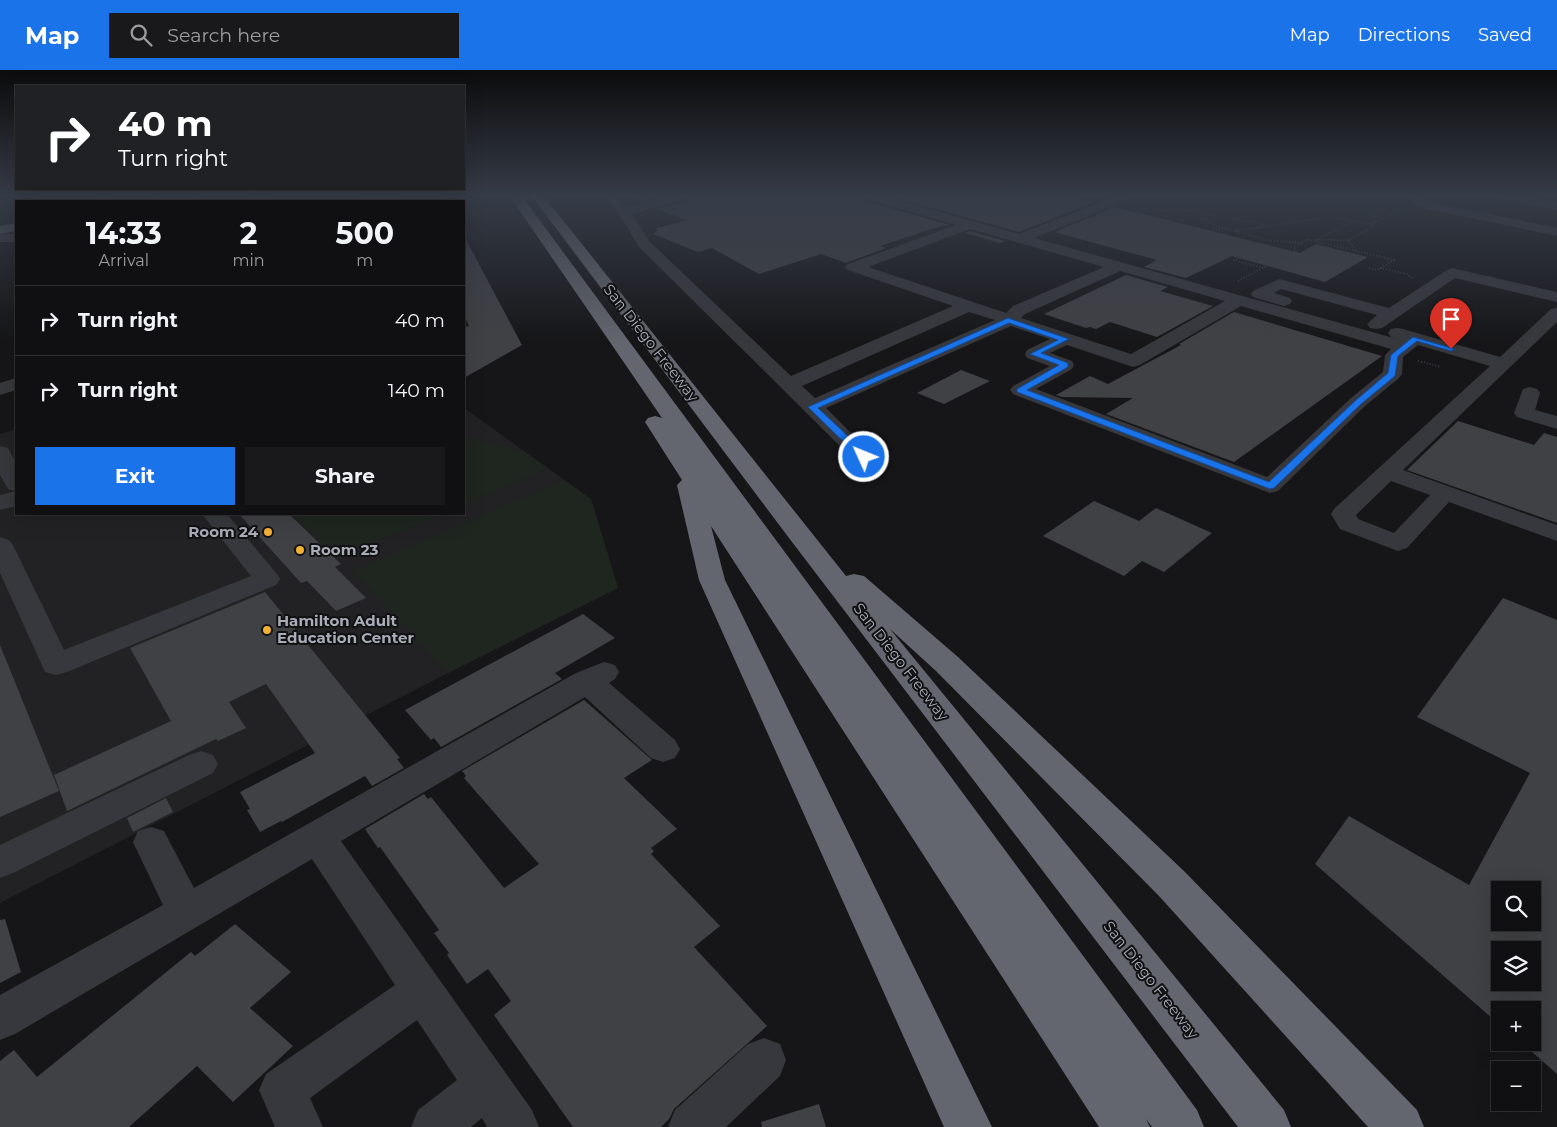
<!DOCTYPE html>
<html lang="en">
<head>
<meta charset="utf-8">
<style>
  :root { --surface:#101012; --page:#19191b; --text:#f1f3f6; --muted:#9c9d9f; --line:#303032; --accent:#1a73e8 }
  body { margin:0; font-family:Montserrat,sans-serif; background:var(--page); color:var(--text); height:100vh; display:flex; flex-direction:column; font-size:19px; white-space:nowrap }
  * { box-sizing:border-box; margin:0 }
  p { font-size:16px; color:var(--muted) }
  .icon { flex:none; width:28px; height:28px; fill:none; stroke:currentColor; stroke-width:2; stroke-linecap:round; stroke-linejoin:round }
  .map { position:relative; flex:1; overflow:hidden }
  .panel { position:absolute; left:15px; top:130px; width:450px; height:315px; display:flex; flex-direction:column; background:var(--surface); border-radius:0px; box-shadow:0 5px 20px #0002,0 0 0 1px var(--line) }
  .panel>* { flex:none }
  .hud { position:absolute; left:15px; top:15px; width:450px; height:105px; border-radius:0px; box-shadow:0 5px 20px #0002,0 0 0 1px var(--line); background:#202124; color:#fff; overflow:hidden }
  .tools { position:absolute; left:1491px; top:811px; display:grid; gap:10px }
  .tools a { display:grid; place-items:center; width:50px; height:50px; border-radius:0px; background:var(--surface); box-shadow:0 5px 20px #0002,0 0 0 1px var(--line); font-size:25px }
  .pin { position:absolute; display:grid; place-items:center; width:42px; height:42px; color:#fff; margin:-51px -21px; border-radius:50% 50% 50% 0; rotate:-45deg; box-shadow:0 0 5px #0007 }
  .pin .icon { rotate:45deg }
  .me { position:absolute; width:55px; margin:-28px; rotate:314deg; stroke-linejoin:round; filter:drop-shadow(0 0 4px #0008) }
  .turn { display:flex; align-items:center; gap:18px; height:105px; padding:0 20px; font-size:22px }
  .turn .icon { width:65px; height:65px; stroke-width:2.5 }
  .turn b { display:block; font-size:35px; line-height:42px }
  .eta { display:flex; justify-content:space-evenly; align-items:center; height:85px; text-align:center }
  .eta b { font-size:30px; font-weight:700; line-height:35px }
  .action { display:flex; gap:10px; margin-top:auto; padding:10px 20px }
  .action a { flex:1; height:58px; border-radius:0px; background:var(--accent); color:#fff; font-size:20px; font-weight:700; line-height:58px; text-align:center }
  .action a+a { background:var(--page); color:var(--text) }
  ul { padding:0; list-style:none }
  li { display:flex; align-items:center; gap:15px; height:70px; padding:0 20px; border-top:1px solid var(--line) }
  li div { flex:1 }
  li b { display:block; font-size:19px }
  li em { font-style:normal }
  header { display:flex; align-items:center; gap:30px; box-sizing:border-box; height:70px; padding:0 25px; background:var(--accent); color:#fff }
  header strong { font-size:24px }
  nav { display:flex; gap:28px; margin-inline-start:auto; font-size:18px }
  .search { width:350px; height:45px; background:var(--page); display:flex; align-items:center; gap:12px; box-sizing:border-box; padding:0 18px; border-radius:0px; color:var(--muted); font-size:19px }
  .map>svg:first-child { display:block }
  .built { fill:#222225 }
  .green { fill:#1e261f }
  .building { fill:#404145; fill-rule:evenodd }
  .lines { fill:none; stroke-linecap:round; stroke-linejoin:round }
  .path { stroke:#3d3f44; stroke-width:2; stroke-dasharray:1 2; stroke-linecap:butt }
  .minor { fill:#37383d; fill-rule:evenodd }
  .major { fill:#53555c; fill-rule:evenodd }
  .highway { fill:#63666e; fill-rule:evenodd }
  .route { fill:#1a73e8; stroke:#114b97 }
  .poi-dot { fill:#f2b134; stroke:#111113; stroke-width:2 }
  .labels { text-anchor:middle; stroke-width:4; stroke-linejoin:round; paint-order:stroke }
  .street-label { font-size:15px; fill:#a8adb8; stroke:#111113 }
  .poi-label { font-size:15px; font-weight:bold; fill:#a8adb8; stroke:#111113; text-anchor:start }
</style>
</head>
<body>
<header>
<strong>Map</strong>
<div class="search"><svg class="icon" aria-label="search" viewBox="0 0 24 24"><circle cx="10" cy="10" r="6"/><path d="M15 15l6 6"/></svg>Search here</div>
<nav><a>Map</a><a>Directions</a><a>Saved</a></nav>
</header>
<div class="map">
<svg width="1557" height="1057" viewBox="0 0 1557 1057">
  <rect width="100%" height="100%" fill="#161618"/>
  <!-- built -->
  <path class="built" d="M 464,338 L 591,429 L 618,518 L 448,603 L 0,833 L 0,364 L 16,359 L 16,444 L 464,444 Z"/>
  <!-- green -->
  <g class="green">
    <path d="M 464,367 L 525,382 L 548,398 L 464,434 Z"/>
    <path d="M 564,410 L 591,429 L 618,518 L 448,603 L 353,501 Z"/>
    <path d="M 293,444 L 441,444 L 336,489 Z"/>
  </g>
  <!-- building -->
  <g class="building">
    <path d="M 631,125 L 666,125 L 641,131 L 630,127 Z"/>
    <path d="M 694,125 L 858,125 L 861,130 L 950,155 L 941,156 L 880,176 L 886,178 L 846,193 L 821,184 L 759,204 L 712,178 L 698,182 L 653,164 L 658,160 L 654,159 L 687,150 L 657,139 L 690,130 Z"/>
    <path d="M 885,125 L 1065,125 L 1095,132 L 1019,162 Z"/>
    <path d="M 1115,137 L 1300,183 L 1316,174 L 1368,187 L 1325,212 L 1232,186 L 1186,208 L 1144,197 L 1157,190 L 1054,162 Z"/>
    <path d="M 970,161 L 1005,171 L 1000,173 L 965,163 Z"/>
    <path d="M 464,166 L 522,275 L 464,308 L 464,257 L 469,256 L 464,245 Z"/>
    <path d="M 1126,205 L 1168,217 L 1160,221 L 1213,236 L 1157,267 L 1110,252 L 1096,259 L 1090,257 L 1086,258 L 1044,244 Z"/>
    <path d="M 1234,242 L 1382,286 L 1234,392 L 1106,344 L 1133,328 L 1062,327 L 1056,325 L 1090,306 L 1108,314 L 1181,275 L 1179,274 Z"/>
    <path d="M 961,300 L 990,311 L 944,334 L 917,323 Z"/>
    <path d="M 1458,351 L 1534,375 L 1544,363 L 1557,367 L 1557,453 L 1407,400 Z"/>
    <path d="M 1094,431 L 1139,451 L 1156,438 L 1212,463 L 1164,502 L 1142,491 L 1124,506 L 1043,466 Z"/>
    <path d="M 239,444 L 289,444 L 341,494 L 335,497 L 366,528 L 336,541 L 307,511 L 301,513 Z"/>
    <path d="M 265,522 L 400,688 L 397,689 L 404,698 L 372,716 L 365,706 L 282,752 L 281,751 L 260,762 L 247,740 L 250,739 L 240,722 L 315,683 L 266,614 L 229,632 L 246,658 L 218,671 L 216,669 L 67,741 L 54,705 L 171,651 L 130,578 Z"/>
    <path d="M 1503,528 L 1557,550 L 1557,1004 L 1521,972 L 1532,972 L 1532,940 L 1500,940 L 1500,955 L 1315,794 L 1349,746 L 1469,815 L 1530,703 L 1417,647 ZM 1500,820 L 1532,820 L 1532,852 L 1500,852 ZM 1500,880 L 1532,880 L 1532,912 L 1500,912 Z"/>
    <path d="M 583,544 L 615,568 L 555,603 L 562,609 L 441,677 L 434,668 L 431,670 L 405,640 Z"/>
    <path d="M 0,575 L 59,721 L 0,747 Z"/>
    <path d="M 584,630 L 652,690 L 624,708 L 677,759 L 651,778 L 654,781 L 651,784 L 720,856 L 694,877 L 767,956 L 674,1039 L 669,1049 L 661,1057 L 573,1057 L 494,945 L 511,931 L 488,899 L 467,914 L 447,885 L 449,883 L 434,863 L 439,860 L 380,777 L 378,778 L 365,759 L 424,724 L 428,729 L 431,727 L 504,818 L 539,794 L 464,708 L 466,706 L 462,701 Z"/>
    <path d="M 166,728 L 173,742 L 133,762 L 127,748 Z"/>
    <path d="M 5,849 L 21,902 L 0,913 L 0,850 Z"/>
    <path d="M 235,854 L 291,902 L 250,938 L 293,976 L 233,1032 L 197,996 L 129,1057 L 0,1057 L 0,991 L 14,980 L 37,1007 L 191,882 L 195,886 Z"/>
    <path d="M 819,1034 L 826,1057 L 762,1057 L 761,1052 Z"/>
  </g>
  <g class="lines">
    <!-- path -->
    <g class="path">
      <path d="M 1184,125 L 1196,140 L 1206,144 L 1268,155"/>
      <path d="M 1140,138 L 1175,142 L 1196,140"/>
      <path d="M 1180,144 L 1207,150 L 1217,157 L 1235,161"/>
      <path d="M 1382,148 L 1370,145 L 1398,131"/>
      <path d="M 1351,152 L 1316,170 L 1348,170 L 1357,181 L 1394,190 L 1381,198 L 1407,204 L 1413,209"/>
      <path d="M 1213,161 L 1222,159"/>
      <path d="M 1348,170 L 1374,156 L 1371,154"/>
      <path d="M 1302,173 L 1266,170 L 1235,161 L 1330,147 L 1371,154 L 1403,140"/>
      <path d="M 1263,198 L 1234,190 L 1255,179 L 1286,186"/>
      <path d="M 1369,198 L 1377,200 L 1381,198"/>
      <path d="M 1238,211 L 1295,181 L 1294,177 L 1308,170 L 1357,181"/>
      <path d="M 1418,291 L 1441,297"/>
    </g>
    <!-- minor -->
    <g class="minor">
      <path d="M 94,125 L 108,125 L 114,131 L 100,131 Z"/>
      <path d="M 249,125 L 264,125 L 273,131 L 258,131 Z"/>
      <path d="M 376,125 L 400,125 L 398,128 L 381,131 L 357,131 L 358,128 Z"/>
      <path d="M 604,125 L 616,125 L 626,137 L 673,125 L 692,125 L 690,128 L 632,144 L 649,171 L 791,306 L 953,236 L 848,200 L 845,197 L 848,194 L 956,155 L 862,128 L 860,125 L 879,125 L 1019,164 L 1119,125 L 1135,125 L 1133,128 L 1034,168 L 1401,270 L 1391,267 L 1388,263 L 1391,259 L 1397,258 L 1403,259 L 1500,287 L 1551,239 L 1557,238 L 1557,252 L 1403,400 L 1557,455 L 1557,471 L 1449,432 L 1407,478 L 1398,481 L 1340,459 L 1331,444 L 1334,439 L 1490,296 L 1418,275 L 1403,287 L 1402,304 L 1399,308 L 1365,336 L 1278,421 L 1270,423 L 1013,324 L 1010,320 L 1013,316 L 1050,296 L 1027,288 L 1025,284 L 1027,280 L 1050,269 L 1011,256 L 826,338 L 875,387 L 872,392 L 864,394 L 856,392 L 638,176 L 623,150 ZM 970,159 L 1104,197 L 1013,236 L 1006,243 L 868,197 ZM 1120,201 L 1225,231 L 1131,284 L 1021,248 L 1025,244 ZM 1241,236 L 1391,279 L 1385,285 L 1383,302 L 1351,328 L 1267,407 L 1036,319 L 1072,299 L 1074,295 L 1072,291 L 1050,283 L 1067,275 L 1133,297 L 1140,295 ZM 969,242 L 995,250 L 815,328 L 802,316 ZM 1391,411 L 1430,425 L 1394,463 L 1358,449 L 1356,445 Z"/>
      <path d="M 1413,125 L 1428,125 L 1424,129 L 1436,133 L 1557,158 L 1557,166 L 1428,139 L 1413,134 L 1410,128 Z"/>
      <path d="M 1489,125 L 1515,125 L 1557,132 L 1557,140 L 1495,129 Z"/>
      <rect x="0" y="164" width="16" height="8"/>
      <path d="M 1452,198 L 1557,222 L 1557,232 L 1455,208 L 1382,258 L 1376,259 L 1370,258 L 1367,254 L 1377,245 L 1281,219 L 1274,223 L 1290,228 L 1292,231 L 1290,234 L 1284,236 L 1253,227 L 1251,224 L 1253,221 L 1279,209 L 1389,238 L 1447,200 Z"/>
      <path d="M 16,308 L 16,320 L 0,325 L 0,313 Z"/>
      <path d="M 1530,317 L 1537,319 L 1540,323 L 1535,340 L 1557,346 L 1557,359 L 1517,347 L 1514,343 L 1523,319 Z"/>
      <path d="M 0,376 L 8,378 L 16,393 L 16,436 L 0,440 L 0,425 L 16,421 L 8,419 L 0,405 Z"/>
      <path d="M 202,444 L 227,444 L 276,503 L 280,509 L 276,515 L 67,602 L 56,605 L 45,602 L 0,503 L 0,467 L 9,470 L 13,475 L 64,580 L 251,506 Z"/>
      <path d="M 604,592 L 615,595 L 619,602 L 615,609 L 609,613 L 675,670 L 680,679 L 675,688 L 663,692 L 651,688 L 585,627 L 341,771 L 532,1040 L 539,1057 L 487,1057 L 482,1048 L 471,1057 L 411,1057 L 418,1040 L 457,1010 L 417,950 L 310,1028 L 323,1057 L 275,1057 L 259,1020 L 266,1004 L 395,915 L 312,789 L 15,964 L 0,970 L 0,925 L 163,835 L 133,772 L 138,761 L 151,757 L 164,761 L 194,818 L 576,603 Z"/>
      <path d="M 201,681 L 213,685 L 218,694 L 213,703 L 13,803 L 0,808 L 0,775 L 189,685 Z"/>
      <path d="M 764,968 L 780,974 L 786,990 L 780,1006 L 726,1057 L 668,1057 L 675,1040 L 748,974 Z"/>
    </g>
    <!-- major -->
    <g class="major">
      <path d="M 173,125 L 200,125 L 198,128 L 179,131 L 152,131 L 153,128 Z"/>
      <path d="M 16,153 L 16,161 L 0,164 L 0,156 Z"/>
    </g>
    <!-- highway -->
    <g class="highway">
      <path d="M 509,125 L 521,125 L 1197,1040 L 1204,1057 L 1152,1057 L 1146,1049 L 1150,1057 L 1099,1057 L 711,456 L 725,510 L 992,1057 L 944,1057 L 699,510 L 677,415 L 682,410 L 645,352 L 648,348 L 655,346 L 662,348 Z"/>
      <path d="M 531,125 L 543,125 L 846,506 L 854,504 L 864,506 L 958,587 L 1185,802 L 1417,1040 L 1424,1057 L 1368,1057 L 1159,826 L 936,601 L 890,559 L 1284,1040 L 1291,1057 L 1238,1057 L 789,468 Z"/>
    </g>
  </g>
  <!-- sky -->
  <linearGradient id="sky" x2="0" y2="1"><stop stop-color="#0c0c0d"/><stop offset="0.46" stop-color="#363c48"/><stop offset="1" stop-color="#363c48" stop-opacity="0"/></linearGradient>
  <rect width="1557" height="273" fill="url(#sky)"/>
  <!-- route -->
  <path class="route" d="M 1008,248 L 1069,269 L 1041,283 L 1068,293 L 1068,297 L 1027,320 L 1269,412 L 1355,331 L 1388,303 L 1391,285 L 1413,267 L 1455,279 L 1451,281 L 1417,271 L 1398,286 L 1395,306 L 1361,334 L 1274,418 L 1270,419 L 1017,322 L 1017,319 L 1059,295 L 1030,284 L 1058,270 L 1009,253 L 818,338 L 868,385 L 868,389 L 861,389 L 808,337 Z"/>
  <!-- markers -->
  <g class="poi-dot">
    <circle cx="268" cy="462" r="5"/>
    <circle cx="300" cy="480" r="5"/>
    <circle cx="267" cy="560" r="5"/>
  </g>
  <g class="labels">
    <!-- street labels -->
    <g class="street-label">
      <text transform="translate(651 273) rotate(52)" y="5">San Diego Freeway</text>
      <text transform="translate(901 592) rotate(52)" y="5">San Diego Freeway</text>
      <text transform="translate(1151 910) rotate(52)" y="5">San Diego Freeway</text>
    </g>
    <!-- poi labels -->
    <g class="poi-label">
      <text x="258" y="467" text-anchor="end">Room 24</text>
      <text x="310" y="485">Room 23</text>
      <text x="277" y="556">Hamilton Adult<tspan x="277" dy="17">Education Center</tspan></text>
    </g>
  </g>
</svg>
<div class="tools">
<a><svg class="icon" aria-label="search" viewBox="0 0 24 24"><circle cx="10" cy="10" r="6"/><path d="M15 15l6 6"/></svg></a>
<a><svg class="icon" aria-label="layers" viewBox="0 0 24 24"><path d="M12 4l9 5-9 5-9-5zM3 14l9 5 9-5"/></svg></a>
<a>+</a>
<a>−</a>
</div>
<div class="pin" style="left:1451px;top:279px;background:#d93025"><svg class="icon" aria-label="arrive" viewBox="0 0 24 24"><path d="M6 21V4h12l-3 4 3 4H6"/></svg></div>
<svg class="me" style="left:864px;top:387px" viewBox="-20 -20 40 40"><circle r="17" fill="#1a73e8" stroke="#fff" stroke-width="3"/><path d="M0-11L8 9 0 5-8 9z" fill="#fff"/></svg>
<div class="hud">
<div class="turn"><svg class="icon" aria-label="right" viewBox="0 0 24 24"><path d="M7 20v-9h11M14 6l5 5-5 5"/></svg><div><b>40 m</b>Turn right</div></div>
</div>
<section class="panel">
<div class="eta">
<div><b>14:33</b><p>Arrival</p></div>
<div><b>2</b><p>min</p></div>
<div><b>500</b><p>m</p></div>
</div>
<ul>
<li><svg class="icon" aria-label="right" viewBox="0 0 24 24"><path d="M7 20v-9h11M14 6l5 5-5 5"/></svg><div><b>Turn right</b></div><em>40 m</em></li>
<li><svg class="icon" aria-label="right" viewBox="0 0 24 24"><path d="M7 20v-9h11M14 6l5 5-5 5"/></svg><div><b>Turn right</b></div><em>140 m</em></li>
</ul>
<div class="action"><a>Exit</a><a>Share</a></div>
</section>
</div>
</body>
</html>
